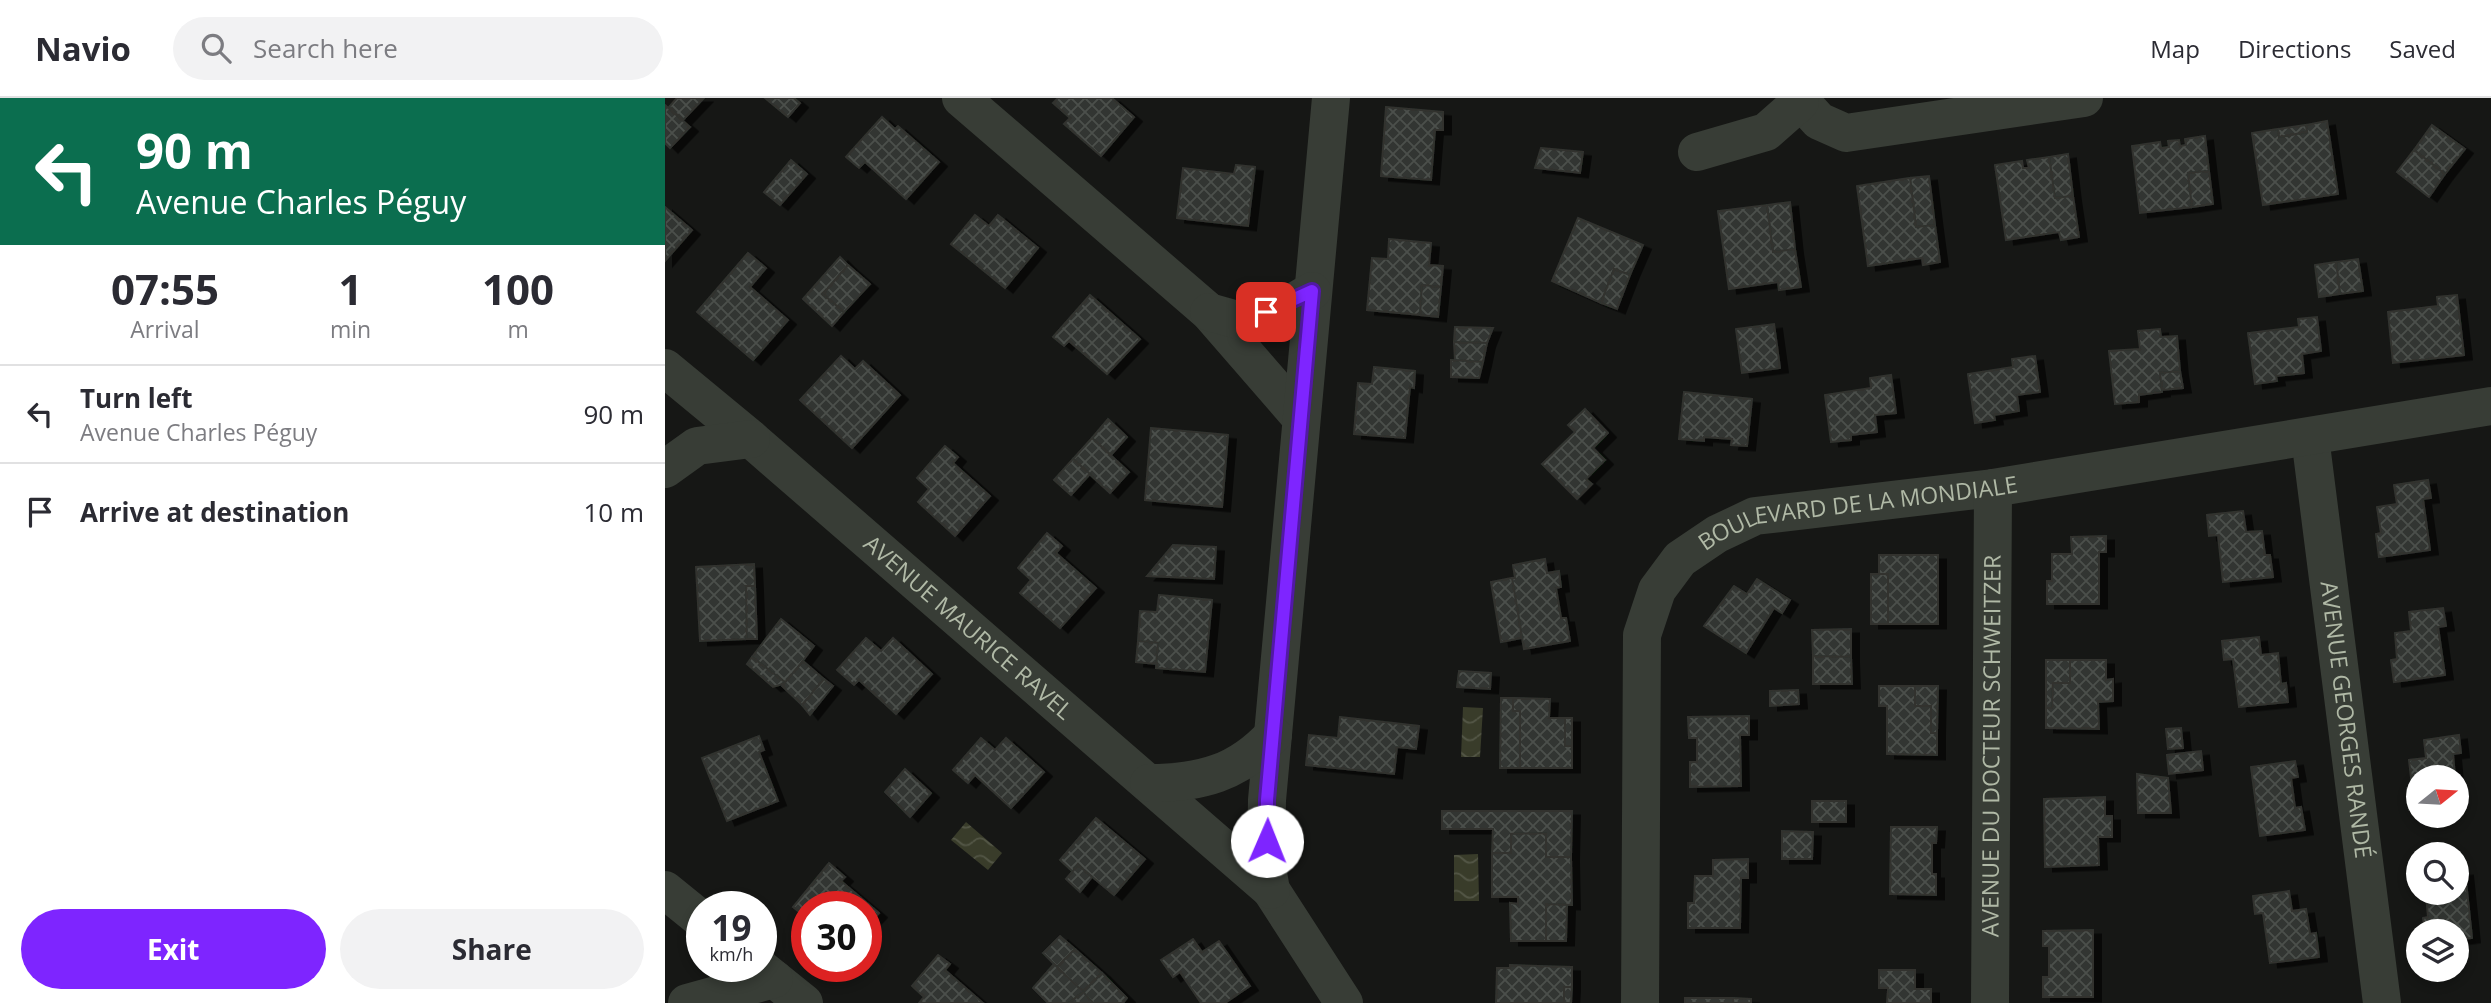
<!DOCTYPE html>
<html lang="en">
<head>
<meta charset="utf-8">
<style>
  :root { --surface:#fff; --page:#f2f2f3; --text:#2b2b33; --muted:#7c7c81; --line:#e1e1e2; --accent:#7e25ff }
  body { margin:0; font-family:"Open Sans",sans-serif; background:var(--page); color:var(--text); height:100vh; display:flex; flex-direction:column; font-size:26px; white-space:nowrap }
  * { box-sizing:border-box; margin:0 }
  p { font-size:23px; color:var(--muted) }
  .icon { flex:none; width:38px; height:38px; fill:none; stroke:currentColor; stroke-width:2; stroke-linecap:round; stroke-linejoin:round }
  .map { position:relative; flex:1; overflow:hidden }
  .drawer { display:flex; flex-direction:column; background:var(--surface); width:665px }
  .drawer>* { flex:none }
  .hud { background:#0b6e4f; color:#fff; overflow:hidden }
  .needle { width:46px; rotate:72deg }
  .buttons { position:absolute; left:1741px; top:667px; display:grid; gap:14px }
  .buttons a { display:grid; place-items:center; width:63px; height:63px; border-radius:50%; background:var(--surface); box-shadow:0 4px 10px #0003; font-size:35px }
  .speed { position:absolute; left:21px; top:793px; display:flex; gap:14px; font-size:35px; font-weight:700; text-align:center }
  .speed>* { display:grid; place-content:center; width:91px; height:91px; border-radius:50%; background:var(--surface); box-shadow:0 4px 10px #0003; line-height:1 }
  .speed small { font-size:18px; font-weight:400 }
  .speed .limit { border:10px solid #d22; background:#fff; color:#111 }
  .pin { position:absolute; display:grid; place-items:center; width:60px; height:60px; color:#fff; margin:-30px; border-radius:14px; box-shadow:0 4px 10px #0006 }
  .me { position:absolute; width:77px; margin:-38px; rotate:1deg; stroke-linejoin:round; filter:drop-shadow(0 0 5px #0008) }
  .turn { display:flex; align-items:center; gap:24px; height:147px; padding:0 21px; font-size:32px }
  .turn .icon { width:91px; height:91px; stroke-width:2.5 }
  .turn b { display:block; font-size:49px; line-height:60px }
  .eta { display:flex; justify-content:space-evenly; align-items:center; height:119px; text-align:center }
  .eta b { font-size:42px; font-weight:700; line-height:49px }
  .cta { display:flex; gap:14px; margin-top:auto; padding:14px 21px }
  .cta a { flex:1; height:80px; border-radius:42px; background:var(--accent); color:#fff; font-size:28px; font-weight:700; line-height:80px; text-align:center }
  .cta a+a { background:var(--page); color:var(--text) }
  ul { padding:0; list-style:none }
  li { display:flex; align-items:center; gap:21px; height:98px; padding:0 21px; border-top:2px solid var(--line) }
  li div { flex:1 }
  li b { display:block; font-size:26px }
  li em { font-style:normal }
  header { display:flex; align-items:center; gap:42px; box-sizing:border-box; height:98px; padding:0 35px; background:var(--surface); border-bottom:2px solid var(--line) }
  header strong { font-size:33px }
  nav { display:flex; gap:38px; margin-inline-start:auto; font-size:24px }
  .search { width:490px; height:63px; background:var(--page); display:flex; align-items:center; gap:18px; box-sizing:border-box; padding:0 24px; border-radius:38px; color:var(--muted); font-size:26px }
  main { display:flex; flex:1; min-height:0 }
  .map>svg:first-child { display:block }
  .water { fill:url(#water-waves) }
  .building { fill:url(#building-cross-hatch); stroke:#30332f; stroke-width:2; filter:url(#shadow) }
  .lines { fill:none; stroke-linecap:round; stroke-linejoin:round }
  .street { stroke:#383d36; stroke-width:38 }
  .route-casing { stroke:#5218a6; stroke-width:18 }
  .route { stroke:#7e25ff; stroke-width:12 }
  .labels { text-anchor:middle; stroke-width:7; stroke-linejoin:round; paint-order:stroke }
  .street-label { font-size:23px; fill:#b0b9a6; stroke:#111210 }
</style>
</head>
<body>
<header>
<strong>Navio</strong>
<div class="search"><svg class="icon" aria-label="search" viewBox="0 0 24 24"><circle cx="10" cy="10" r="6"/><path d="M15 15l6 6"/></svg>Search here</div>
<nav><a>Map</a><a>Directions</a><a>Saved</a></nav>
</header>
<main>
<section class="drawer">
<div class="hud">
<div class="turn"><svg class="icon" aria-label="left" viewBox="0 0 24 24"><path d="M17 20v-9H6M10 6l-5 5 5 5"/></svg><div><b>90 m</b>Avenue Charles Péguy</div></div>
</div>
<div class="eta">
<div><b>07:55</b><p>Arrival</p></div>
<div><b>1</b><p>min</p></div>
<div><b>100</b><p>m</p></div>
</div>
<ul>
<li><svg class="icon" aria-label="left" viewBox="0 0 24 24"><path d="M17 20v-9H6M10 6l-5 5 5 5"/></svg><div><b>Turn left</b><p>Avenue Charles Péguy</p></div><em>90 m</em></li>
<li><svg class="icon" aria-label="arrive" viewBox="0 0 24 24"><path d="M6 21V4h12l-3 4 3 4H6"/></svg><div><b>Arrive at destination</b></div><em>10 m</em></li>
</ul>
<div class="cta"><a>Exit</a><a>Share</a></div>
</section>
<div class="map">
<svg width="1826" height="905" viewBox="0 0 1826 905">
  <defs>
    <pattern id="water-waves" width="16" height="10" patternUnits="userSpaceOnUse" patternTransform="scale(1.75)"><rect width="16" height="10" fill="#393c2a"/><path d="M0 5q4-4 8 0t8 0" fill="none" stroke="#535646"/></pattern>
    <pattern id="building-cross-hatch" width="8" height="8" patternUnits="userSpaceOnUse" patternTransform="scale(1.75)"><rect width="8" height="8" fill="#313430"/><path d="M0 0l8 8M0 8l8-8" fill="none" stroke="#4c4f4b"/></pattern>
    <filter id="shadow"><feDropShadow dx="8" dy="4.5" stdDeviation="0" flood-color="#0009"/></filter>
  </defs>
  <rect width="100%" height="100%" fill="#161715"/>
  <!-- water -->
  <g class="water">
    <path d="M 798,609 L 818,610 L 815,659 L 796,659 Z"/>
    <path d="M 301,724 L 337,755 L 323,772 L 286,742 Z"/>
    <path d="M 813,756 L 814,803 L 789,803 L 789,757 Z"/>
  </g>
  <!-- building -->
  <g class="building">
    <path d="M 12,0 L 39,0 L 18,22 L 4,9 Z"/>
    <path d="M 100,0 L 129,0 L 135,5 L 123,19 Z"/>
    <path d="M 393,0 L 447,0 L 469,19 L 436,58 L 399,26 L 405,20 L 388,5 Z"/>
    <path d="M 0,7 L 25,29 L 5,50 L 0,45 Z"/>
    <path d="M 721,9 L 778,14 L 778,32 L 770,32 L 766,82 L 716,78 Z"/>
    <path d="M 217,19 L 230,31 L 233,28 L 274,64 L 241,101 L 200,64 L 194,70 L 181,59 Z"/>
    <path d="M 1662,23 L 1673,96 L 1598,107 L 1587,35 L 1613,31 L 1614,39 L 1642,34 L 1641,27 Z"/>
    <path d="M 1641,27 L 1642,34 L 1614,39 L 1613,31 Z"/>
    <path d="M 1767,27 L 1800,51 L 1780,76 L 1749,52 Z"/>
    <path d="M 1540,38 L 1544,73 L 1523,75 L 1527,109 L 1475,115 L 1467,48 L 1495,44 L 1496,50 L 1504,49 L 1503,43 L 1514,42 L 1515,48 L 1521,47 L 1520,41 Z"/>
    <path d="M 876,50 L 918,54 L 915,75 L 870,70 Z"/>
    <path d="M 1749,52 L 1780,76 L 1764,99 L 1732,74 Z"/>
    <path d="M 1403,56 L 1408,98 L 1390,100 L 1384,59 Z"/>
    <path d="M 1384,59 L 1390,100 L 1408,98 L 1414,139 L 1396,142 L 1394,134 L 1341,142 L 1330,67 L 1357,63 L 1358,70 L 1364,70 L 1362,62 Z"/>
    <path d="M 126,62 L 142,76 L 115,107 L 99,94 Z"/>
    <path d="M 571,67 L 590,69 L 583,128 L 512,120 L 518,70 L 569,76 Z"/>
    <path d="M 1544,73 L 1548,106 L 1527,109 L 1523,75 Z"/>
    <path d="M 1264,78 L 1270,127 L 1251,129 L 1245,80 Z"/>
    <path d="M 1245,80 L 1251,129 L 1270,127 L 1275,164 L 1258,167 L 1257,160 L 1203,168 L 1192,88 Z"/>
    <path d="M 1125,104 L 1130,151 L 1108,154 L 1102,107 Z"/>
    <path d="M 1102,107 L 1108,154 L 1130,151 L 1136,189 L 1114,192 L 1113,184 L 1064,191 L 1053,113 Z"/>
    <path d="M 0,109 L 27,132 L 0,163 Z"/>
    <path d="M 310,117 L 324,128 L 333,117 L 373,150 L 340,190 L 286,146 Z"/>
    <path d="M 913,120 L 978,147 L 965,177 L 949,171 L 936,205 L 887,183 Z"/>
    <path d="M 724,141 L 766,145 L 764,167 L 778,168 L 776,189 L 757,187 L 755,217 L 702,212 L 707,160 L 723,161 Z"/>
    <path d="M 83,155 L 101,170 L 85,189 L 123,222 L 88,262 L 32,214 Z"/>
    <path d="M 175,159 L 183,167 L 158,196 L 179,214 L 167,228 L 138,201 Z"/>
    <path d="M 1693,161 L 1698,193 L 1675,196 L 1671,164 Z"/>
    <path d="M 1671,164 L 1675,196 L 1654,199 L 1650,167 Z"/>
    <path d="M 183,167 L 205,186 L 179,214 L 158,196 Z"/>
    <path d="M 949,171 L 965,177 L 952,211 L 936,205 Z"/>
    <path d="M 757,187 L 776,189 L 773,219 L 755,217 Z"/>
    <path d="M 425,197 L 475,241 L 442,276 L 404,243 L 399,248 L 388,239 Z"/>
    <path d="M 1792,197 L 1799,257 L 1728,265 L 1723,214 L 1773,208 L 1772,199 Z"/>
    <path d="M 1652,219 L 1656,253 L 1637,256 L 1639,275 L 1611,278 L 1612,283 L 1590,286 L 1583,235 L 1634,229 L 1633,221 Z"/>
    <path d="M 1109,226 L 1115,270 L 1077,275 L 1071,231 Z"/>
    <path d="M 790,229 L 828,230 L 822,245 L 789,244 Z"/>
    <path d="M 1495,231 L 1496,239 L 1512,238 L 1515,273 L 1495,275 L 1497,294 L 1474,297 L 1474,304 L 1450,306 L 1444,253 L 1475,251 L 1473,233 Z"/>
    <path d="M 789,244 L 822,245 L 818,264 L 790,262 Z"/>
    <path d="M 176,258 L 190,271 L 198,263 L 235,297 L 187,350 L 135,302 Z"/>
    <path d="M 1370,258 L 1375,294 L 1352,297 L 1354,313 L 1329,317 L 1330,322 L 1310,325 L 1303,276 L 1348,269 L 1347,261 Z"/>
    <path d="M 786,262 L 818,264 L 814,280 L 786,279 Z"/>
    <path d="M 709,269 L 750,273 L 749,290 L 745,289 L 740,340 L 689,336 L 693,285 L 707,286 Z"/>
    <path d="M 1515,273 L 1518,290 L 1497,292 L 1495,275 Z"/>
    <path d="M 1226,277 L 1231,315 L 1210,317 L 1212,334 L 1186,337 L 1186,342 L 1166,344 L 1160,297 L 1206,290 L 1205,280 Z"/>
    <path d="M 1019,294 L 1087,301 L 1082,348 L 1066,347 L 1067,341 L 1039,339 L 1039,343 L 1014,341 Z"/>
    <path d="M 920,311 L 943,335 L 928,350 L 940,362 L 921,381 L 927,386 L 912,401 L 877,366 L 910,334 L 903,327 Z"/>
    <path d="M 443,321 L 462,339 L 446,357 L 427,340 Z"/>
    <path d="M 486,330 L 563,337 L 557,409 L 480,402 Z"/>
    <path d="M 427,340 L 464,374 L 445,395 L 408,361 Z"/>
    <path d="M 280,348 L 293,359 L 288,365 L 325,398 L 290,438 L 253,404 L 264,391 L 252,380 Z"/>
    <path d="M 408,361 L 425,376 L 406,397 L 389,382 Z"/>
    <path d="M 1763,382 L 1766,400 L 1758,401 L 1765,452 L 1714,459 L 1711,436 L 1716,435 L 1712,409 L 1732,406 L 1729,387 Z"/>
    <path d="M 1578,413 L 1581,434 L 1597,433 L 1600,457 L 1605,457 L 1608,479 L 1558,484 L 1553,437 L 1544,438 L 1542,417 Z"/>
    <path d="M 382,435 L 397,448 L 391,455 L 431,490 L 395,530 L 355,495 L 366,482 L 353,470 Z"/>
    <path d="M 1441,438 L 1441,454 L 1434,454 L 1434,506 L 1382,506 L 1382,483 L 1387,483 L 1387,456 L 1407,456 L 1406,439 Z"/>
    <path d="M 508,447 L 551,449 L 549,481 L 482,478 Z"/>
    <path d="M 1214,457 L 1273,457 L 1273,526 L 1223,526 L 1223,476 L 1214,476 Z"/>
    <path d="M 880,461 L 882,475 L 894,473 L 896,489 L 891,490 L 896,520 L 901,520 L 905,543 L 859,551 L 847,480 L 850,480 L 848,467 Z"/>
    <path d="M 89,466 L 90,488 L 81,488 L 82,541 L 35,543 L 31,469 Z"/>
    <rect x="1206" y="476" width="17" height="50"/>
    <path d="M 847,480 L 857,540 L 836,544 L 826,484 Z"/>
    <path d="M 1092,481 L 1125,502 L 1117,515 L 1109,510 L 1081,555 L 1039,528 L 1069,488 L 1082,496 Z"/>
    <path d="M 81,488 L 90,488 L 92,541 L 82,541 Z"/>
    <path d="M 494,497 L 547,502 L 540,574 L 491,570 L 493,545 L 473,543 L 475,513 L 492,514 Z"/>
    <path d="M 1778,510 L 1781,528 L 1773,529 L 1780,577 L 1729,584 L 1726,562 L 1732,561 L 1730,535 L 1746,533 L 1744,514 Z"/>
    <path d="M 116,521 L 149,548 L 121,585 L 87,559 Z"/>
    <path d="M 1186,531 L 1186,559 L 1148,558 L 1147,532 Z"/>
    <path d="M 1594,539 L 1596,557 L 1613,555 L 1616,586 L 1621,585 L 1623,604 L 1574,609 L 1568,561 L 1559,562 L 1557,543 Z"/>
    <path d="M 201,540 L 216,553 L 228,540 L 267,576 L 231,616 L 194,582 L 189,587 L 172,572 Z"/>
    <path d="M 473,543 L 493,545 L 491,566 L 471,564 Z"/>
    <path d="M 1148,558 L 1186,559 L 1187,586 L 1148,586 Z"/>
    <path d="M 87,559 L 121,585 L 108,589 L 82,566 Z"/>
    <path d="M 1381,562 L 1405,562 L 1405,585 L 1388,585 L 1387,610 L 1381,610 Z"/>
    <path d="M 1405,562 L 1441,562 L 1441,582 L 1448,581 L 1448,603 L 1433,604 L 1434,631 L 1381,630 L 1381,610 L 1387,610 L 1388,585 L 1405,585 Z"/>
    <path d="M 138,563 L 159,581 L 137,607 L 117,588 Z"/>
    <path d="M 794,573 L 826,575 L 825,591 L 792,589 Z"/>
    <path d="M 159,581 L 168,588 L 145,617 L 137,607 Z"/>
    <path d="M 1214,588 L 1250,588 L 1250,608 L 1266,608 L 1266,635 L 1272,635 L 1272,657 L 1222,656 L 1222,608 L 1214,608 Z"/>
    <path d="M 1250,588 L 1273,588 L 1272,635 L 1266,635 L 1266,608 L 1250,608 Z"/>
    <path d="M 1133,592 L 1134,606 L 1105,608 L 1105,593 Z"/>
    <path d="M 836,600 L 848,600 L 848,613 L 855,613 L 855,670 L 835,670 Z"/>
    <path d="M 848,600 L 885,601 L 884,620 L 900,620 L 900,648 L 907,648 L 907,670 L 855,670 L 855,613 L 848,613 Z"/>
    <path d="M 1084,618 L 1084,637 L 1075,637 L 1076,688 L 1025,689 L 1025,664 L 1032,664 L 1032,640 L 1024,640 L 1023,619 Z"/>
    <path d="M 675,619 L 754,628 L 751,651 L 732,649 L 729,676 L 641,667 L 644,637 L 673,640 Z"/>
    <rect x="900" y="620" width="7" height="28"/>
    <path d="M 1516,630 L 1518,650 L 1503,651 L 1501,631 Z"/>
    <path d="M 1794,637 L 1796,655 L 1788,656 L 1790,679 L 1754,679 L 1754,711 L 1744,712 L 1742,690 L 1747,689 L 1744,662 L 1761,660 L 1759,642 Z"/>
    <path d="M 94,638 L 99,652 L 94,654 L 113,703 L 62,723 L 37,660 Z"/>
    <path d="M 316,640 L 330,652 L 341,640 L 379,674 L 346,710 L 310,677 L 303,685 L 288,672 Z"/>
    <path d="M 1536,653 L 1538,672 L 1504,676 L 1502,657 Z"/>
    <path d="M 1630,663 L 1633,679 L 1626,680 L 1630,710 L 1636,709 L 1640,732 L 1595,738 L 1586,669 Z"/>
    <path d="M 240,671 L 266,695 L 245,719 L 220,694 Z"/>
    <path d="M 1472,676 L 1503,680 L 1506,715 L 1473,715 Z"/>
    <path d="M 1440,699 L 1440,718 L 1447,718 L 1447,739 L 1433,739 L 1434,767 L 1380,769 L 1379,701 Z"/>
    <rect x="1147" y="703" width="34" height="21"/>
    <path d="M 777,713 L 907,713 L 906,759 L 881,759 L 881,735 L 846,736 L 846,755 L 827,755 L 828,731 L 777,731 Z"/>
    <path d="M 431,720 L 480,761 L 449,797 L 413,767 L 408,774 L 395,762 Z"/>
    <path d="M 1226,729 L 1272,729 L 1271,745 L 1267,745 L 1267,776 L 1271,776 L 1271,797 L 1225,796 Z"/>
    <path d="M 1117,733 L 1148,734 L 1147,761 L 1117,761 Z"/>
    <path d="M 881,735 L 881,759 L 906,759 L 907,807 L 881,806 L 881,843 L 846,843 L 845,805 L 853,806 L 853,799 L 827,799 L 827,755 L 846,755 L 846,736 Z"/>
    <path d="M 1083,761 L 1083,780 L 1076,780 L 1075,830 L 1023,830 L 1023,805 L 1029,805 L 1030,778 L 1048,778 L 1048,762 Z"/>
    <path d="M 164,765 L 180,779 L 176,783 L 214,815 L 201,829 L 201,808 L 142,808 L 142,820 L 128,809 Z"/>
    <path d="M 413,767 L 427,779 L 415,794 L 401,781 Z"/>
    <path d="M 1800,773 L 1807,840 L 1792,842 L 1792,833 L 1760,833 L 1758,820 L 1763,819 L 1761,796 L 1754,794 L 1792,794 L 1792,774 Z"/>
    <path d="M 1624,793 L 1627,813 L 1641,811 L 1645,836 L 1651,835 L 1654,859 L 1605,865 L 1598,815 L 1590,816 L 1588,798 Z"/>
    <path d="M 881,806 L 902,807 L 901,843 L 881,843 Z"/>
    <path d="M 1428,832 L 1428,899 L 1378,899 L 1378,879 L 1384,879 L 1384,848 L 1378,848 L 1378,833 Z"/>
    <path d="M 395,838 L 410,851 L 392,869 L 378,855 Z"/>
    <path d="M 528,841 L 537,854 L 554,843 L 585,888 L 560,905 L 536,905 L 515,874 L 508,879 L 496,862 Z"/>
    <path d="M 410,851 L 437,875 L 418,894 L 392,869 Z"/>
    <path d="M 273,857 L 285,866 L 280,872 L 318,905 L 254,905 L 259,899 L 247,888 Z"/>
    <path d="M 389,866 L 418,894 L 404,905 L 383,905 L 368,890 Z"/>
    <path d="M 845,867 L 907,869 L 907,889 L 899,889 L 899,905 L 831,905 L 832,870 L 845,870 Z"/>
    <path d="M 1214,872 L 1250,872 L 1250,891 L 1266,891 L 1266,905 L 1222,905 L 1223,890 L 1214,890 Z"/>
    <path d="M 437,875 L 462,900 L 458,905 L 428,905 L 418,894 Z"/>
    <path d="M 899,889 L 907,889 L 906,905 L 899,905 Z"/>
    <path d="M 418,894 L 428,905 L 404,905 Z"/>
    <rect x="1020" y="900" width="48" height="5"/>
    <path d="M 1068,900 L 1086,901 L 1086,905 L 1068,905 Z"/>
  </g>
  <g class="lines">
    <!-- street -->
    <g class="street">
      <path d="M 296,0 L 544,214 L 636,320"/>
      <path d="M 666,0 L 602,702 L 601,764 L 606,792 L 679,905"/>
      <path d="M 1133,0 L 1154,23 L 1181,35 L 1419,0"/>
      <path d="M 1032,54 L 1101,34 L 1135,4"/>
      <path d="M 544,214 L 576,223 L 627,205 L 647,193"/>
      <path id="s1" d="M 0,270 L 86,341 L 606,792"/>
      <path id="s2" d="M 1645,339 L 1717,905"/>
      <path d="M 0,371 L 32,348 L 86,341"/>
      <path d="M 484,685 C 536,685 573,675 608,637"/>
      <path d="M 0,792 L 37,822"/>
      <path d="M 93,868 L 139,905"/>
      <path d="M 22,905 L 109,881"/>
      <path id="s3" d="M 975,905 L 977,537 L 992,492 L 1015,461 L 1052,436 L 1090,418 L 1328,390 L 1826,308"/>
      <path id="s4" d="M 1325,905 L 1328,390"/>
    </g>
  </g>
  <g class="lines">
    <defs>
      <path id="route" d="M 601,214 L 647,193 L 602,702 L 602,743"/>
    </defs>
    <!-- route casing -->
    <use href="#route" class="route-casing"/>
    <!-- route -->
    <use href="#route" class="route"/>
  </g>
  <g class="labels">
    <!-- street labels -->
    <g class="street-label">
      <text dy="8" stroke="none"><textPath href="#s3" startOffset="642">BOULEVARD DE LA MONDIALE</textPath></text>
      <text dy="8" stroke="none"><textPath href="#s1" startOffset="399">AVENUE MAURICE RAVEL</textPath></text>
      <text dy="8" stroke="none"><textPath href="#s2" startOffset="285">AVENUE GEORGES RANDÉ</textPath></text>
      <text dy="8" stroke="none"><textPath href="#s4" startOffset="257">AVENUE DU DOCTEUR SCHWEITZER</textPath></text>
    </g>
  </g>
</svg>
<div class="buttons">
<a><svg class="needle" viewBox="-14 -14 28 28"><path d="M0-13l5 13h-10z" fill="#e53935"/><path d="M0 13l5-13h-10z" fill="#7c7c81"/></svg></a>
<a><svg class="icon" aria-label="search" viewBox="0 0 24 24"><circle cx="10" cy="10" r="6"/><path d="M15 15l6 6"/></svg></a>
<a><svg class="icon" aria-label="layers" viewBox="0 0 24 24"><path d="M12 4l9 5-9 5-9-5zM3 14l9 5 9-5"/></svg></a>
</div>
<div class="speed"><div>19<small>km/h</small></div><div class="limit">30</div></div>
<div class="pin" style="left:601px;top:214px;background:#d93025"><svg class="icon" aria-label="arrive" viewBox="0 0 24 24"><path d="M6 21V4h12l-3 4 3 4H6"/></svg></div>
<svg class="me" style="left:602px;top:743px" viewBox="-20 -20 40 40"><circle r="19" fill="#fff"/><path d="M0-13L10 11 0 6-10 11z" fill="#7e25ff"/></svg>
</div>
</main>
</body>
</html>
